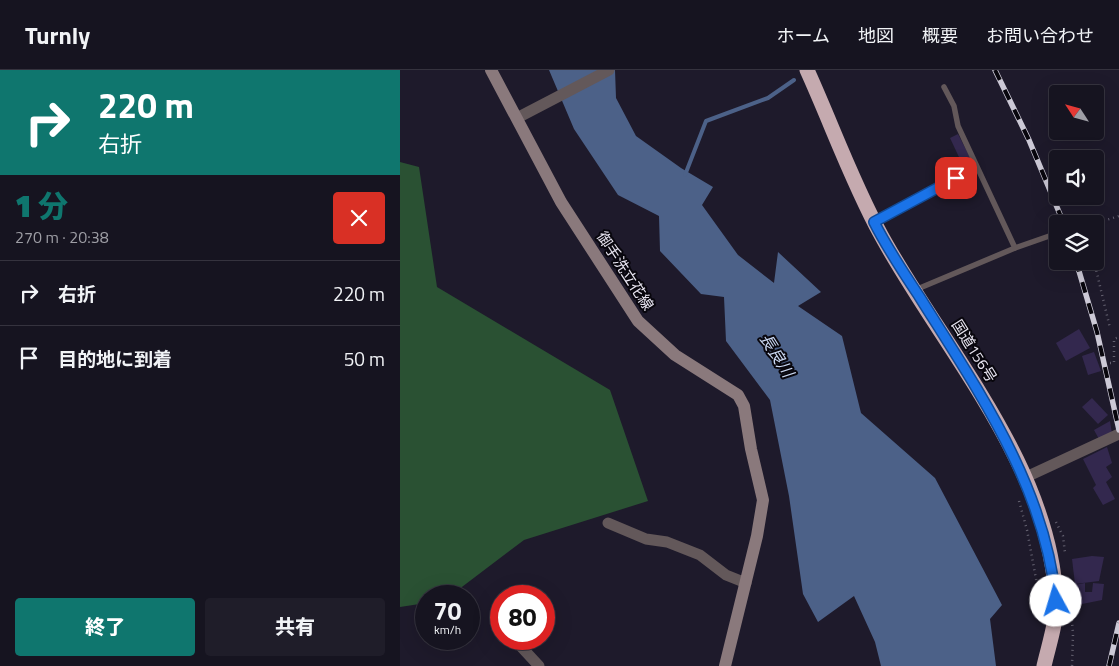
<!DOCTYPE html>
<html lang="ja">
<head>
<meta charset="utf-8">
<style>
  :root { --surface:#161420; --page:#1f1d29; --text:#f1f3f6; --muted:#9e9ea5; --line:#35333e; --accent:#0f766e }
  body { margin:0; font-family:"Titillium Web","Noto Sans JP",sans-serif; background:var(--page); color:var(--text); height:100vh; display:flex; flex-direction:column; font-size:19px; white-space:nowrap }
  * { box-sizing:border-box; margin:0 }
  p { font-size:16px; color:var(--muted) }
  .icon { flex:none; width:28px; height:28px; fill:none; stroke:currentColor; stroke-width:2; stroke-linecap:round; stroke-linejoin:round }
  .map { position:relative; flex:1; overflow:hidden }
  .drawer { display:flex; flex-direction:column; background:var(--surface); width:400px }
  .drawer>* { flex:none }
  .guide { background:#0f766e; color:#fff; overflow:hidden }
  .needle { width:32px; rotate:306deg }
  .controls { position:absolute; left:649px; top:15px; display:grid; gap:10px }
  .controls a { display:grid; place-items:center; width:55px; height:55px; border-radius:5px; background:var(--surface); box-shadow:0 5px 20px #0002,0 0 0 1px var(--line); font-size:25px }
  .speed { position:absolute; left:15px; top:515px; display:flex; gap:10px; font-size:25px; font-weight:700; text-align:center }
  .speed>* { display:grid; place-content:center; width:65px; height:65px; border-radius:50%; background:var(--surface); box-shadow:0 5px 20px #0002,0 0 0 1px var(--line); line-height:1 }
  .speed small { font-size:12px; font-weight:400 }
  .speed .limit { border:8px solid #d22; background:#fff; color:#111 }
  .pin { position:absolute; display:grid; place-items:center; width:42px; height:42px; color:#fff; margin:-21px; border-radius:10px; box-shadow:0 2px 8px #0006 }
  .me { position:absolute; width:55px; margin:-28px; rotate:354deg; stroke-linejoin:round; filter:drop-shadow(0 0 4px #0008) }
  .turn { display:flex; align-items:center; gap:18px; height:105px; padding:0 15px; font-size:22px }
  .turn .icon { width:65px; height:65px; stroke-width:2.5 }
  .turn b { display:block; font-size:35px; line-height:42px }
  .round { display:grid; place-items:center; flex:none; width:52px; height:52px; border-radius:5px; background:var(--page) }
  .headline { display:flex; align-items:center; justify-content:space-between; height:85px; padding:0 15px }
  h1 { font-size:30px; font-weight:800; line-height:38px; color:var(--accent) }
  .button { display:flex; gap:10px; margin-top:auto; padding:10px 15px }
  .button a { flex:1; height:58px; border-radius:5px; background:var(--accent); color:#fff; font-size:20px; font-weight:800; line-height:58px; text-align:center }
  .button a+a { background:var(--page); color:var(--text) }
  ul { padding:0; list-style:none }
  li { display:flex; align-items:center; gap:15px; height:65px; padding:0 15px; border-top:1px solid var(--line) }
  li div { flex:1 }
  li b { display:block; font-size:19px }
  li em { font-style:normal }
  header { display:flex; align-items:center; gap:30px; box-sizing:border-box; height:70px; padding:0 25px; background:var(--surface); border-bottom:1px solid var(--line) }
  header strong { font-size:24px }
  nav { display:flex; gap:28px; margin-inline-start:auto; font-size:18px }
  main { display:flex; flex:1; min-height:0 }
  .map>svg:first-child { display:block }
  .forest { fill:#2a5133 }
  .water { fill:#4c6188 }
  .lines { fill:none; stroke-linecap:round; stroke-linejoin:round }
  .stream { stroke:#4c6188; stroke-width:4 }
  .building { fill:#33284e }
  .path { stroke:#646170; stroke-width:2.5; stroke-dasharray:1 4; stroke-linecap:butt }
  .lane { stroke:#63585a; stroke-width:5.5 }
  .street { stroke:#63585a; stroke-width:11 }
  .secondary { stroke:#8a797c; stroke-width:12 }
  .highway { stroke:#c5aaaf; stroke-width:15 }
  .rail-casing { stroke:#ccc9d6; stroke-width:5.5 }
  .rail { stroke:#08060d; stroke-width:4; stroke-dasharray:11; stroke-linecap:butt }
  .route-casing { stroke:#114b97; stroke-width:12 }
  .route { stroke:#1a73e8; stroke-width:9 }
  .labels { text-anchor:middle; stroke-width:4; stroke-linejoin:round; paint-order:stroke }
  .street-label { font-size:15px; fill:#e8e5f1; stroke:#08060d }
  .water-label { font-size:16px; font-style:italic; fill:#cbd9f3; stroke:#08060d }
</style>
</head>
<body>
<header>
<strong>Turnly</strong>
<nav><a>ホーム</a><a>地図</a><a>概要</a><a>お問い合わせ</a></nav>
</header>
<main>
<section class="drawer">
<div class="guide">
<div class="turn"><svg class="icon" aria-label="right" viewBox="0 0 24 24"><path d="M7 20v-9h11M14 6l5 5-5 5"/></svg><div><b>220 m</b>右折</div></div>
</div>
<div class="headline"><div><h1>1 分</h1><p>270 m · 20:38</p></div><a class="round" style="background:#d93025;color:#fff"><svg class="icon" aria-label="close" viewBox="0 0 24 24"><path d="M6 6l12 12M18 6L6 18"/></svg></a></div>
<ul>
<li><svg class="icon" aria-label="right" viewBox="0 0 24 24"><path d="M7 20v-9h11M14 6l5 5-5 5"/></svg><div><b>右折</b></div><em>220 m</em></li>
<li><svg class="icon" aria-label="arrive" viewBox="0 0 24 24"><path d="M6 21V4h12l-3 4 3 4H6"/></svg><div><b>目的地に到着</b></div><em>50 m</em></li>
</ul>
<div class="button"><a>終了</a><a>共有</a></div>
</section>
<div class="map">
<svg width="719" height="596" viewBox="0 0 719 596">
  <rect width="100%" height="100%" fill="#1e1a2b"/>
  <!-- forest -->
  <path class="forest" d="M 0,92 L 19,97 L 37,217 L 210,320 L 248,431 L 124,470 L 50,526 L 26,526 L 26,533 L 0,537 Z"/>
  <!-- water -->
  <path class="water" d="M 149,0 L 215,0 L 216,28 L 236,66 L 281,98 L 313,117 L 302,135 L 338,185 L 374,213 L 378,182 L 421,222 L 398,236 L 442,266 L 461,343 L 535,408 L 602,535 L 590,549 L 596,596 L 481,596 L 475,572 L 454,526 L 418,552 L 403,524 L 389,426 L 370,330 L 326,271 L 324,227 L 301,224 L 260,181 L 259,146 L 218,125 L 174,59 Z"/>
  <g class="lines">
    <!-- stream -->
    <path class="stream" d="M 285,105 L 306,51 L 368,28 L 394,10"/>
  </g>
  <!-- building -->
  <g class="building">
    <path d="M 558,64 L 574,95 L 565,100 L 550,68 Z"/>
    <path d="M 679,259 L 690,278 L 666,291 L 656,273 Z"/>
    <path d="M 694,282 L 701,301 L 688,305 L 682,286 Z"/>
    <path d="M 692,328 L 708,345 L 698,354 L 682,337 Z"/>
    <path d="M 710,351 L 712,364 L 700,371 L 694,360 Z"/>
    <path d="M 707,377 L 712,393 L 706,397 L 712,407 L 706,412 L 715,429 L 703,435 L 693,418 L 696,415 L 683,389 Z"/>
    <path d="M 692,486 L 704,487 L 699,511 L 675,514 L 672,489 Z"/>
    <path d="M 685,513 L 685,522 L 692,522 L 693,513 L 704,514 L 702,530 L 677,535 L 674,515 Z"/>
  </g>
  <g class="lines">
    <!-- path -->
    <g class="path">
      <path d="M 694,154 L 719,146"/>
      <path d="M 694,191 L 710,258"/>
      <path d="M 710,293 L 714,293 L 714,269 L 719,267"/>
      <path d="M 619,431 L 627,460 L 641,536"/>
      <path d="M 656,452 L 663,466 L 665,483"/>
      <path d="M 671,540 L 673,564 L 672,596"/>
    </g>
    <!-- lane -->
    <g class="lane">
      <path d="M 544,17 L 554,36 L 558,56 L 615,178 L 655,164"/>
      <path d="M 515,220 L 615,178"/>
    </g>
    <!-- street -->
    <g class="street">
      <path d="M 117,48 L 209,0"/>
      <path d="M 474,152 L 556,108"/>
      <path d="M 624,408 L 719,364"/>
      <path d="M 208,453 L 246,469 L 267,472 L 300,485 L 326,505 L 346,513"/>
      <path d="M 114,569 L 139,596"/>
    </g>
    <!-- secondary -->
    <path class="secondary" d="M 91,0 L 161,132 L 238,251 L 275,285 L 338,325 L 344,336 L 351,379 L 363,430 L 357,466 L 325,596"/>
    <!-- highway -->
    <path class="highway" d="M 407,0 C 432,55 452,112 481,165 C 544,280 649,393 656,529 C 657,552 649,574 644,596"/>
    <defs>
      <g id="rail">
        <path d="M 595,0 L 629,70 L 664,154"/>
        <path d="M 676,191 L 697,262 L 719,360"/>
        <path d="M 709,596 L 719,553"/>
      </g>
    </defs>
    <!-- rail casing -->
    <use href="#rail" class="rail-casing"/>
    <!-- rail -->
    <use href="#rail" class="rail"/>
  </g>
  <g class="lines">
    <defs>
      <path id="route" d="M 556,108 L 474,152 C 487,178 503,202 519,226 C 579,322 645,416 656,531"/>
    </defs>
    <!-- route casing -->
    <use href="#route" class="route-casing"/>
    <!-- route -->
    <use href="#route" class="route"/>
  </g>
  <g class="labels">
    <!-- street labels -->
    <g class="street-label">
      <text transform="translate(225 201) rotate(57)" y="5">御手洗立花線</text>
      <text transform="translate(574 281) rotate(58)" y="5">国道156号</text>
    </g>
    <!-- water labels -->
    <g class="water-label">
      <text transform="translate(377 285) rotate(58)" y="6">長良川</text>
    </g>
  </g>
</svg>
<div class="controls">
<a><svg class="needle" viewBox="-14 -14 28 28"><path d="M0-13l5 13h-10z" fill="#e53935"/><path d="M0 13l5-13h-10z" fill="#9e9ea5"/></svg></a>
<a><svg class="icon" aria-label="sound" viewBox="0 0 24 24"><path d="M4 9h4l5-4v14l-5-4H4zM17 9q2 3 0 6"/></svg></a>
<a><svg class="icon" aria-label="layers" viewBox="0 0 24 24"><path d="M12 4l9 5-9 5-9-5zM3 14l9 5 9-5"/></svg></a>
</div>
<div class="speed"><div>70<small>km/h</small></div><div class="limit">80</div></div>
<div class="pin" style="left:556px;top:108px;background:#d93025"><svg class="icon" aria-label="arrive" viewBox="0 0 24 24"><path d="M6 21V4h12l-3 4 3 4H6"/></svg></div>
<svg class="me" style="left:656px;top:531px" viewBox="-20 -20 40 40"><circle r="19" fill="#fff"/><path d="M0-13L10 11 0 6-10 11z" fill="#1a73e8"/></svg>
</div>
</main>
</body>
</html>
